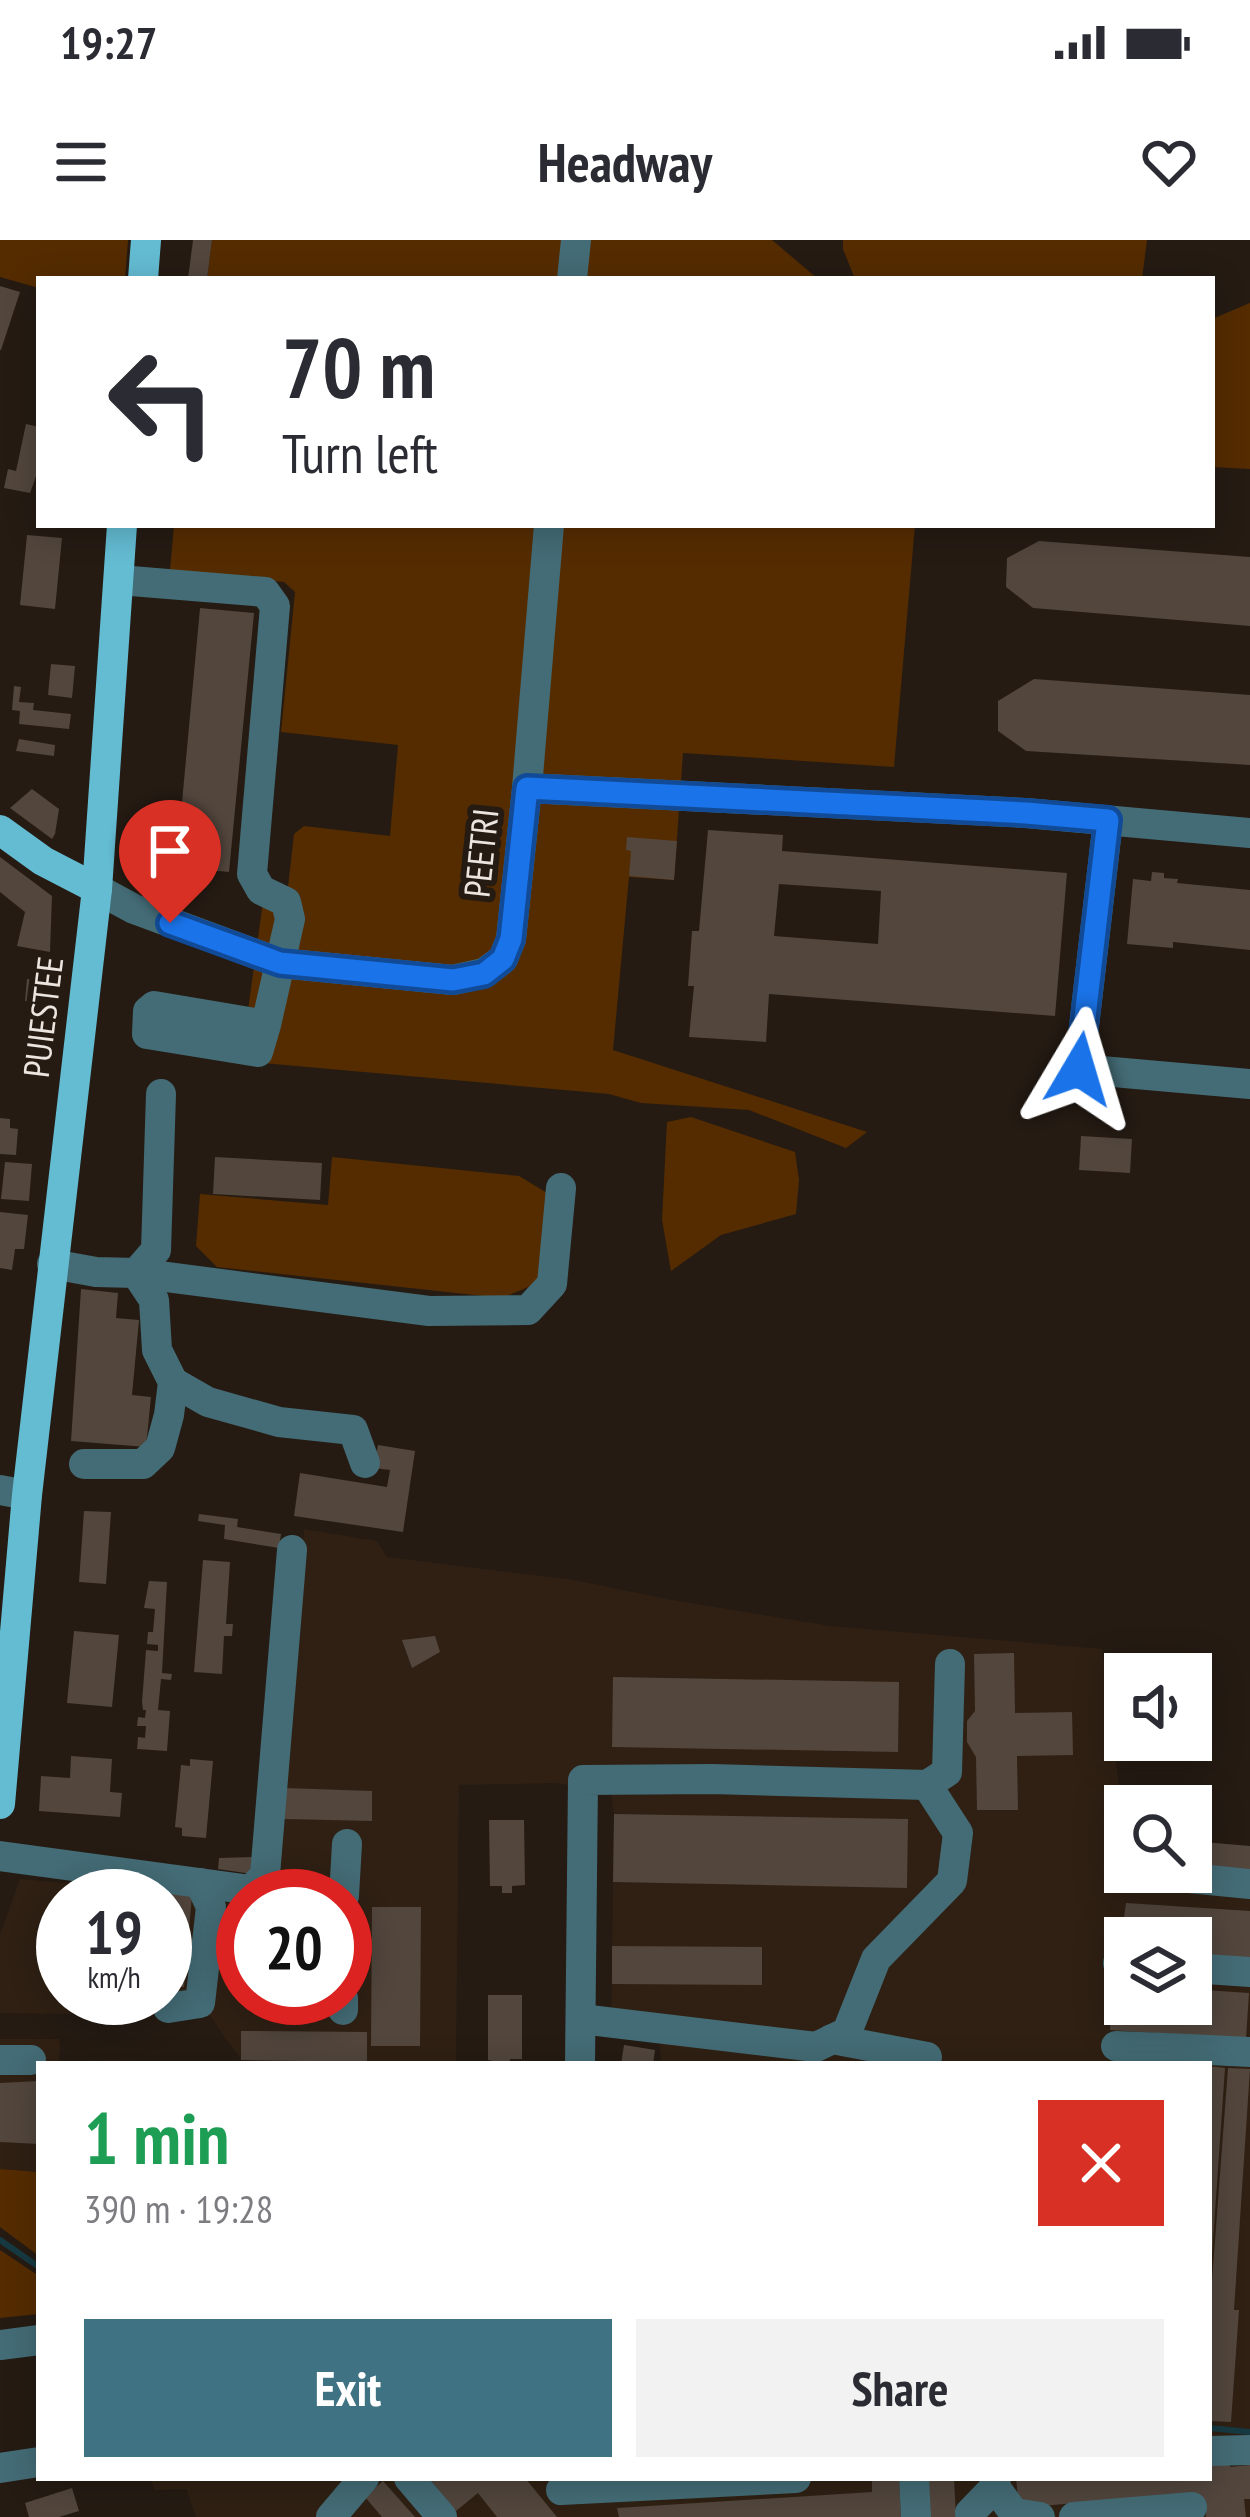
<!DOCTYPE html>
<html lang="en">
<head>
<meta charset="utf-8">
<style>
  :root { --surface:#fff; --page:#f2f2f3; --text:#2b2b33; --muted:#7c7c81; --accent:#3f7282 }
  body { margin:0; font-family:"PT Sans Narrow",sans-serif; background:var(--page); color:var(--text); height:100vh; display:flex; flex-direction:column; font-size:45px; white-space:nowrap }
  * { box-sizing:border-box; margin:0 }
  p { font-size:39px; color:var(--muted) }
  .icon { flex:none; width:66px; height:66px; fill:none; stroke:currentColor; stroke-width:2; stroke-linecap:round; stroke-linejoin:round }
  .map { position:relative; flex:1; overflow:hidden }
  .details { position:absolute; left:36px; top:1821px; width:1176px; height:420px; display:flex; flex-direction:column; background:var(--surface); border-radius:0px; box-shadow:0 6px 30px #0003 }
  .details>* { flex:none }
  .hud { position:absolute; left:36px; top:36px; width:1179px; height:252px; border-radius:0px; box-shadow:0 6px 30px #0003; background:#fff; color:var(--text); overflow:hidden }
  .tools { position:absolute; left:1104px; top:1413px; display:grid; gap:24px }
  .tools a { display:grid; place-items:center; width:108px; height:108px; border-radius:0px; background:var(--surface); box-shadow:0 6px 30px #0003; font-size:60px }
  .speed { position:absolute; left:36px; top:1629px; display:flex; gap:24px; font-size:60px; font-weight:700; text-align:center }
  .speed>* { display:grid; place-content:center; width:156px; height:156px; border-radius:50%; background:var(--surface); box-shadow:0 6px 30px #0003; line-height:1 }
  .speed small { font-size:30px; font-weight:400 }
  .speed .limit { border:18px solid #d22; background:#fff; color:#111 }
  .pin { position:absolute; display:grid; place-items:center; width:102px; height:102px; color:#fff; margin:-123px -51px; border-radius:50% 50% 50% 0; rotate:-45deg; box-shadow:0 0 12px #0007 }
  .pin .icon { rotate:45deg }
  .me { position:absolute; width:132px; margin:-66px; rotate:7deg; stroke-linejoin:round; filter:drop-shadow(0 0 9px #0008) }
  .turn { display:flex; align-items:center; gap:42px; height:252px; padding:0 48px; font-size:54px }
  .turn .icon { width:156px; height:156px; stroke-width:2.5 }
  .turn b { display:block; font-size:84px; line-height:102px }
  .round { display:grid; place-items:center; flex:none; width:126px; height:126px; border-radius:0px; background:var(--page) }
  .overview { display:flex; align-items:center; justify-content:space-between; height:204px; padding:0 48px }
  h1 { font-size:72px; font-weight:600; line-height:90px; color:#1e9e55 }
  .button { display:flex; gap:24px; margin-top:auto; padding:24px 48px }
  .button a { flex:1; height:138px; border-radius:0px; background:var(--accent); color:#fff; font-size:48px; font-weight:600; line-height:138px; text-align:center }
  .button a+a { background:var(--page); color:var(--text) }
  .status { display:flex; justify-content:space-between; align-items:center; height:84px; padding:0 60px; background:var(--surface); direction:ltr }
  .status svg { height:33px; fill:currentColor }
  header { display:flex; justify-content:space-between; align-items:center; height:156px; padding:0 48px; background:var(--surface); font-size:54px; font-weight:600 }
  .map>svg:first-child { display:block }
  .built { fill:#2f2013; fill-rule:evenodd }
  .green { fill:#552c00 }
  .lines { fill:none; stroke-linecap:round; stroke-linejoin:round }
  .stream { stroke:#173a42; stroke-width:6 }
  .building { fill:#52463d; fill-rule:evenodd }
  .minor { stroke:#446c76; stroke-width:30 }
  .major { stroke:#64bcd2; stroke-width:30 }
  .route-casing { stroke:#114b97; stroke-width:30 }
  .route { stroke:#1a73e8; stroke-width:21 }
  .labels { text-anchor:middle; stroke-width:12; stroke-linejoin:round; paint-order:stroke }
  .street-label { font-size:36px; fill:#ece5df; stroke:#251b13 }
</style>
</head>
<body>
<div class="status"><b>19:27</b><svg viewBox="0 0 49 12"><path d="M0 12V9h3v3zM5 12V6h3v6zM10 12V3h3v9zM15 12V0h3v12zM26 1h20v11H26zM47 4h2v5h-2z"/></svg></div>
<header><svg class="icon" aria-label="menu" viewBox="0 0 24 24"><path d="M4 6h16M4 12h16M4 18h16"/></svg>Headway<svg class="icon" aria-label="heart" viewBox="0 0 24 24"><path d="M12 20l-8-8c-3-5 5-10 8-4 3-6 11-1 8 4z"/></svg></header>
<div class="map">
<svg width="1250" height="2277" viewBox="0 0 1250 2277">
  <rect width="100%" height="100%" fill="#251b13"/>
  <!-- built -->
  <g class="built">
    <path d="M 304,1289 L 377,1301 L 387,1317 L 574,1340 L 672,1360 L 831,1386 L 1102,1409 L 1125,1595 L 1125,1632 L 1191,1632 L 1191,1601 L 1250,1606 L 1250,2277 L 196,2277 L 186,2249 L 154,2250 L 151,2238 L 1209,2238 L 1209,1824 L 1135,1824 L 1108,1820 L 1105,1824 L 661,1824 L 660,1796 L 611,1796 L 614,1574 L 611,1553 L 556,1543 L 459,1545 L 456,1824 L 241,1820 L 210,1776 L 0,1773 L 0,1694 L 20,1639 L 243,1659 L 243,1758 L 345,1758 L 345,1656 L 278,1656 ZM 63,1656 L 165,1656 L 165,1758 L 63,1758 ZM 1125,1698 L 1191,1698 L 1191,1764 L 1125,1764 Z"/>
    <path d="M 0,1799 L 60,1799 L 59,1824 L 39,1824 L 39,1932 L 0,1929 Z"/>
  </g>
  <!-- green -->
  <g class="green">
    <path d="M 0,0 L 128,0 L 125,39 L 39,39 L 39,48 L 0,37 Z"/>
    <path d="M 212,0 L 772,0 L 818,39 L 207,39 Z"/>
    <path d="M 843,0 L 1147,0 L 1142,39 L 855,39 L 843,9 Z"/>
    <path d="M 1250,63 L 1250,229 L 1212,227 L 1212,79 Z"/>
    <path d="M 174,285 L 915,285 L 894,527 L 683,513 L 674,640 L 629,637 L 613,810 L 867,892 L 846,908 L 749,870 L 641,863 L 609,854 L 241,821 L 265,647 L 288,647 L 294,594 L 304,586 L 390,596 L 398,505 L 281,492 L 295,352 L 284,342 L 170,330 Z"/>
    <path d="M 691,877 L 795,912 L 799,940 L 796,974 L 721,995 L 671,1031 L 662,980 L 667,882 Z"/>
    <path d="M 332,917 L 519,936 L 552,956 L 545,1040 L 502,1058 L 217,1027 L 196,1006 L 200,954 L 328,965 Z"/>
    <path d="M 0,1929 L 39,1932 L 39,2016 L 0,1987 Z"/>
    <path d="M 0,2010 L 39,2036 L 39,2074 L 0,2078 Z"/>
  </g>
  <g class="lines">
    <!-- stream -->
    <g class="stream">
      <path d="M 0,2000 L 39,2027"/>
      <path d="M 1209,2188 L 1250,2192"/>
    </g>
  </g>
  <!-- building -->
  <g class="building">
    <path d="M 193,0 L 212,0 L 207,39 L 188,39 Z"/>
    <path d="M 0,46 L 20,52 L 1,110 L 0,110 Z"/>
    <path d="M 26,184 L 39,187 L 39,228 L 30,253 L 4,248 L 8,229 L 16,231 Z"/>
    <path d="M 27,295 L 62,298 L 55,369 L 20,365 Z"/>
    <path d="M 1039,301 L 1250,317 L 1250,386 L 1033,368 L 1006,347 L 1007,318 Z"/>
    <path d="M 200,368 L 254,373 L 229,632 L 176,627 Z"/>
    <path d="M 51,424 L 75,426 L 72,458 L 48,455 Z"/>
    <path d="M 1034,439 L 1250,455 L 1250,525 L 1026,511 L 998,491 L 998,461 Z"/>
    <path d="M 14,446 L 21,447 L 19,462 L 34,463 L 33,470 L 71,474 L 69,489 L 19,484 L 20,471 L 12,470 Z"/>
    <path d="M 19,499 L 55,505 L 54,516 L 16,511 Z"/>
    <path d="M 32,549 L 59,569 L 55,594 L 52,599 L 10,568 Z"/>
    <path d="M 708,590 L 783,595 L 782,611 L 1067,633 L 1055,776 L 769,754 L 766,802 L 689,797 L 694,746 L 688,746 L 692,691 L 699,691 ZM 779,644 L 881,651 L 878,704 L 774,696 Z"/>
    <path d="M 627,597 L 677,601 L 674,640 L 629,636 L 631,611 L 626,610 Z"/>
    <path d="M 0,617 L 52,656 L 50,712 L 17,706 L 25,672 L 0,652 Z"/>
    <path d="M 1152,632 L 1164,633 L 1164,638 L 1178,639 L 1177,643 L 1250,650 L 1250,710 L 1173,702 L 1173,708 L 1127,704 L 1133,639 L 1151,641 Z"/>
    <path d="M 27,739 L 50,740 L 48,763 L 25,761 Z"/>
    <path d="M 0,878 L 10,879 L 10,888 L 18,889 L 16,915 L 0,914 Z"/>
    <path d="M 1081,896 L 1132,899 L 1130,933 L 1079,930 Z"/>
    <path d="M 215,917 L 322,923 L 320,960 L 213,954 Z"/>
    <path d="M 5,922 L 32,924 L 29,961 L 1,959 Z"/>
    <path d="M 0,972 L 28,975 L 24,1009 L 15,1009 L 12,1030 L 0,1028 Z"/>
    <path d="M 81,1049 L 118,1053 L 116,1078 L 139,1080 L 132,1155 L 151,1157 L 146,1207 L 71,1201 Z"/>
    <path d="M 378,1205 L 415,1211 L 403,1292 L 294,1276 L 300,1233 L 387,1247 L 390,1230 L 374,1228 Z"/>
    <path d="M 84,1271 L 111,1272 L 106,1344 L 79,1342 Z"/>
    <path d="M 199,1274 L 238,1279 L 237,1287 L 281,1294 L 279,1308 L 224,1299 L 225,1285 L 198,1281 Z"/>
    <path d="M 203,1320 L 230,1322 L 226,1384 L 233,1384 L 232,1396 L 224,1396 L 222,1434 L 194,1432 Z"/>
    <path d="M 149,1341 L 167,1342 L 162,1433 L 172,1434 L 171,1440 L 161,1439 L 158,1470 L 170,1471 L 167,1511 L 137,1509 L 138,1497 L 145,1498 L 146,1486 L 137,1486 L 138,1477 L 145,1478 L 146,1470 L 143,1470 L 142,1462 L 146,1410 L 158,1411 L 158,1405 L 147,1404 L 148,1392 L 153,1392 L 155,1369 L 144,1368 Z"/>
    <path d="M 74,1391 L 119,1395 L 112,1467 L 67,1463 Z"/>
    <path d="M 435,1396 L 440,1412 L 412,1428 L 402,1400 Z"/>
    <path d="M 1014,1413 L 1015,1473 L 1072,1472 L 1073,1515 L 1017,1516 L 1018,1570 L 977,1570 L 976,1517 L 967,1502 L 967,1481 L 975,1471 L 974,1414 Z"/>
    <path d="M 613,1437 L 899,1442 L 898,1512 L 612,1507 Z"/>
    <path d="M 71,1516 L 112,1519 L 110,1552 L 122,1553 L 120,1577 L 39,1571 L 41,1536 L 70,1538 Z"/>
    <path d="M 190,1519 L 213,1521 L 206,1598 L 182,1596 L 182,1588 L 175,1587 L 181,1525 L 190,1526 Z"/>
    <path d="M 285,1548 L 372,1551 L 372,1581 L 284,1579 Z"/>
    <path d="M 614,1574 L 908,1579 L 907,1648 L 613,1642 Z"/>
    <path d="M 489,1580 L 524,1580 L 525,1645 L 512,1646 L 512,1653 L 502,1653 L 502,1646 L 490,1646 Z"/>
    <path d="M 1191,1601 L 1250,1606 L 1250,1630 L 1191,1625 Z"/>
    <path d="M 253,1617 L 252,1634 L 218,1629 L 219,1618 Z"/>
    <path d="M 165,1653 L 192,1655 L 184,1747 L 165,1746 Z"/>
    <path d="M 1126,1663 L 1250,1671 L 1250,1718 L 1191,1714 L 1191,1698 L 1125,1698 L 1125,1710 L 1115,1709 L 1117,1683 L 1123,1684 Z"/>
    <path d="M 372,1667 L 421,1667 L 420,1806 L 371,1806 Z"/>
    <path d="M 612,1706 L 762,1707 L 762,1745 L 612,1744 Z"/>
    <path d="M 1113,1744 L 1125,1744 L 1125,1764 L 1191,1764 L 1191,1749 L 1249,1753 L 1246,1799 L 1110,1790 Z"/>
    <path d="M 488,1755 L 522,1755 L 522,1819 L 510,1819 L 510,1824 L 488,1820 Z"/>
    <path d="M 241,1791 L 367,1792 L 367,1822 L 241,1820 Z"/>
    <path d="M 624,1805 L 655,1810 L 653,1824 L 621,1824 Z"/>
    <path d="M 1209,1826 L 1225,1828 L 1212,2015 L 1209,2015 Z"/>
    <path d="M 1228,1828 L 1250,1829 L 1234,2070 L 1239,2070 L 1231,2182 L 1209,2181 L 1209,2080 Z"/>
    <path d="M 39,1841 L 39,1904 L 0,1902 L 0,1843 Z"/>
    <path d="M 1230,2219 L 1230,2227 L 1250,2225 L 1250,2259 L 1244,2259 L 1246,2277 L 1206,2277 L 1205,2263 L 1177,2254 L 1019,2268 L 1016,2238 L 1209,2238 L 1209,2221 Z"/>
    <path d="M 429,2238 L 525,2238 L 557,2277 L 497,2277 L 478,2253 L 456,2271 Z"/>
    <path d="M 872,2238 L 899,2238 L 901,2277 L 619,2277 L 617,2268 L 872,2252 Z"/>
    <path d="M 928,2238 L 954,2238 L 956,2277 L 930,2277 Z"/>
    <path d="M 383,2241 L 415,2277 L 382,2277 L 365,2257 Z"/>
    <path d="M 72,2248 L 79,2271 L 59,2277 L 29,2277 L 25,2263 Z"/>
  </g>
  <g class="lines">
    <!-- minor -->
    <g class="minor">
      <path d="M 572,39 L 576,0"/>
      <path d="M 119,340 L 265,352 L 275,366 L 252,634 L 261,650 L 286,662 L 290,679 L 266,785 L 258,812 L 147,794 L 148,771 L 154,766 L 266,785"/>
      <path d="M 527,548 L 1026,573 L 1250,593"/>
      <path d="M 1108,581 L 1079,829 L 1250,844"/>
      <path d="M 97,649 L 134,669 L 280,723 L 453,740 L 484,733 L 503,719 L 511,699 L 527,548 L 549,285"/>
      <path d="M 52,1024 L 96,1032 L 136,1033 L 156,1010 L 161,854"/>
      <path d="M 136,1033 L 429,1071 L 528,1070 L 552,1044 L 561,948"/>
      <path d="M 173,1142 L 208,1162 L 279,1182 L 353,1190 L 365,1223"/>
      <path d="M 84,1224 L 143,1224 L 160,1208 L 169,1175 L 173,1142 L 157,1110 L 154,1060 L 136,1033"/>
      <path d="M 0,1250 L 27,1255"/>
      <path d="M 0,1616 L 251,1650 L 265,1635 L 292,1310"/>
      <path d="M 1128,1632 L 1250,1644"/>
      <path d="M 251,1650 L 311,1656"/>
      <path d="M 344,1656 L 347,1604"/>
      <path d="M 1118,1723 L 1125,1724"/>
      <path d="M 1191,1728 L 1250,1732"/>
      <path d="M 343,1758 L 343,1770"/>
      <path d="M 168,1768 L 200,1763 L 211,1667 L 200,1643"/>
      <path d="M 581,1779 L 816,1807 L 847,1792 L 876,1719 L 952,1641 L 958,1593 L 927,1545"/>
      <path d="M 832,1799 L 927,1817"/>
      <path d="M 1116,1806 L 1189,1809"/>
      <path d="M 0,1820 L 31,1820"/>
      <path d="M 580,1824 L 583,1540 L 712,1539 L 927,1545 L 947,1532 L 950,1424"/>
      <path d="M 1188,1824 L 1189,1809 L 1250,1812"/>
      <path d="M 0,2105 L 39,2100"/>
      <path d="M 1209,2211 L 1250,2210"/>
      <path d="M 0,2228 L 39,2222"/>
      <path d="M 409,2238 L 442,2277"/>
      <path d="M 914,2238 L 916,2277"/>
      <path d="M 995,2247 L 1014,2273 L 1040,2277"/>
      <path d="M 561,2250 L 796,2238"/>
      <path d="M 331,2277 L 364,2238"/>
      <path d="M 971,2277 L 970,2273 L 995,2247 L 996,2238"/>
      <path d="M 1074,2277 L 1192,2267"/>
    </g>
    <!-- major -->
    <g class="major">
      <path d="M 143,39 L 146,0"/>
      <path d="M 0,590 L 43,621 L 97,649"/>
      <path d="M 0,1564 L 27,1255 L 97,649 L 122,285"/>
    </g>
  </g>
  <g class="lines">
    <defs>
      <path id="route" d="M 170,683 L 280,723 L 453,740 L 484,734 L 503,719 L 511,699 L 527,548 L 1026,573 L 1108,580 L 1079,829"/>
    </defs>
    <!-- route casing -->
    <use href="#route" class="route-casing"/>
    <!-- route -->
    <use href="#route" class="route"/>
  </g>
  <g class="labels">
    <!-- street labels -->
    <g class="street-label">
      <text transform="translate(481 613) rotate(-84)" y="13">PEETRI</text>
      <text transform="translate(43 777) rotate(-83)" y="13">PUIESTEE</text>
    </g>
  </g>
</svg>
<div class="tools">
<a><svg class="icon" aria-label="sound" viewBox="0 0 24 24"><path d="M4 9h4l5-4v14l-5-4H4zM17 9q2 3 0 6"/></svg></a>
<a><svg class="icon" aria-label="search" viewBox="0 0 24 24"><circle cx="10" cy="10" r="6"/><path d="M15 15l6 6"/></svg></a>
<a><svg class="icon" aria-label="layers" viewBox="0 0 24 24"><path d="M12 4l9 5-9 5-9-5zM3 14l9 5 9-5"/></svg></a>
</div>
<div class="speed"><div>19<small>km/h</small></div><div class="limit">20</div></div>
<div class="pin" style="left:170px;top:683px;background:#d93025"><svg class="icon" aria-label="arrive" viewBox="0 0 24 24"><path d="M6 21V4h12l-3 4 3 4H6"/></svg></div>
<svg class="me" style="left:1079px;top:829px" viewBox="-20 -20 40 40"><path d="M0-17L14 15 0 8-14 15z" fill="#1a73e8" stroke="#fff" stroke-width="4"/></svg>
<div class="hud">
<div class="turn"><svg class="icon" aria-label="left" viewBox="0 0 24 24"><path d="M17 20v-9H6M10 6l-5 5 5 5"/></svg><div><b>70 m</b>Turn left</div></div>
</div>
<section class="details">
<div class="overview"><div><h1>1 min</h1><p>390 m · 19:28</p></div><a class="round" style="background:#d93025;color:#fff"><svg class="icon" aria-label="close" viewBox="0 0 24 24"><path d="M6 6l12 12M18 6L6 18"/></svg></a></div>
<div class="button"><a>Exit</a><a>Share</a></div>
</section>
</div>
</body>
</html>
